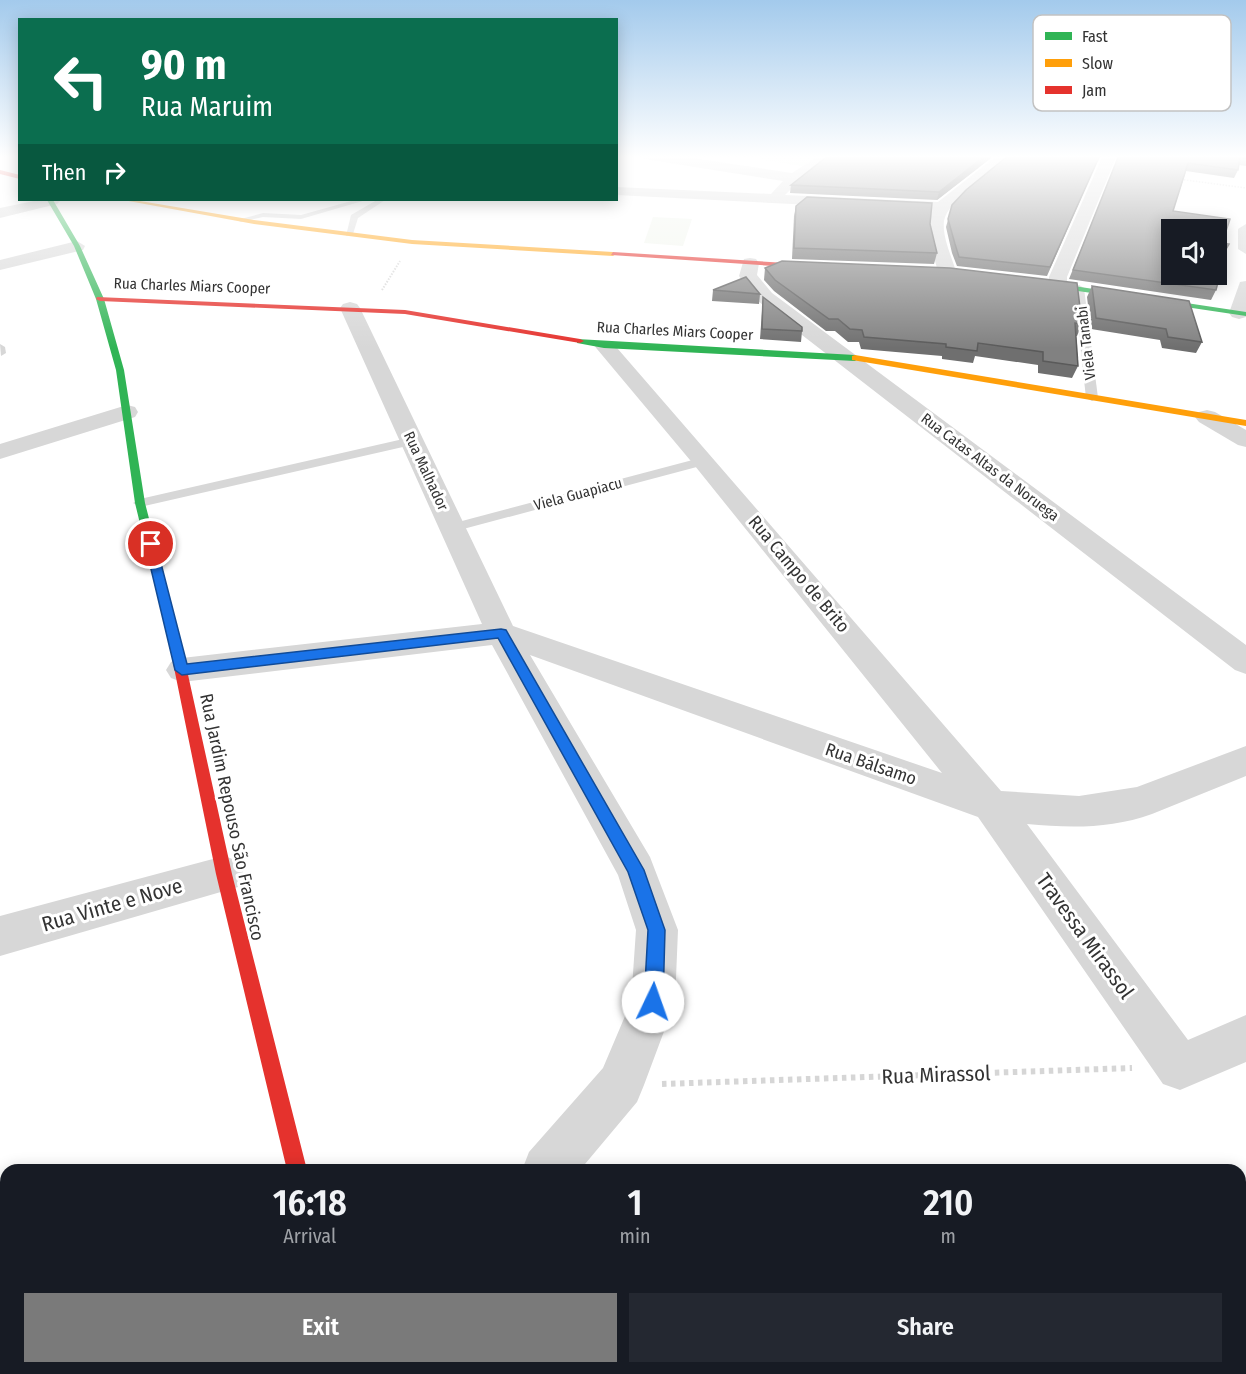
<!DOCTYPE html>
<html lang="en">
<head>
<meta charset="utf-8">
<style>
  :root { --surface:#171b24; --page:#242831; --text:#f1f3f6; --muted:#9ea1a6; --accent:#7a7a7a }
  body { margin:0; font-family:"Fira Sans Condensed",sans-serif; background:var(--page); color:var(--text); height:100vh; display:flex; flex-direction:column; font-size:22px; white-space:nowrap }
  * { box-sizing:border-box; margin:0 }
  p { font-size:20px; color:var(--muted) }
  .icon { flex:none; width:33px; height:33px; fill:none; stroke:currentColor; stroke-width:2; stroke-linecap:round; stroke-linejoin:round }
  .map { position:relative; flex:1; overflow:hidden }
  .drawer { position:absolute; left:0px; top:1164px; width:1246px; height:210px; display:flex; flex-direction:column; background:var(--surface); border-radius:18px 18px 0 0; box-shadow:0 3px 15px #0003 }
  .drawer>* { flex:none }
  .top-card { position:absolute; left:18px; top:18px; width:600px; height:183px; border-radius:0px; box-shadow:0 3px 15px #0003; background:#0b6e4f; color:#fff; overflow:hidden }
  .fabs { position:absolute; left:1161px; top:219px; display:grid; gap:12px }
  .fabs a { display:grid; place-items:center; width:66px; height:66px; border-radius:0px; background:var(--surface); box-shadow:0 3px 15px #0003; font-size:30px }
  .pin { position:absolute; display:grid; place-items:center; width:51px; height:51px; color:#fff; margin:-26px; border:3px solid #fff; border-radius:50%; box-shadow:0 2px 6px #0007 }
  .me { position:absolute; width:66px; margin:-33px; rotate:3deg; stroke-linejoin:round; filter:drop-shadow(0 0 4px #0008) }
  .turn { display:flex; align-items:center; gap:21px; height:126px; padding:0 24px; font-size:27px }
  .turn .icon { width:78px; height:78px; stroke-width:2.5 }
  .turn b { display:block; font-size:42px; line-height:51px }
  .then { display:flex; align-items:center; height:57px; padding:0 24px; background:#0003; gap:12px; font-size:22px }
  .eta { display:flex; justify-content:space-evenly; align-items:center; height:102px; text-align:center }
  .eta b { font-size:36px; font-weight:600; line-height:42px }
  .cta { display:flex; gap:12px; margin-top:auto; padding:12px 24px }
  .cta a { flex:1; height:69px; border-radius:0px; background:var(--accent); color:#fff; font-size:24px; font-weight:600; line-height:69px; text-align:center }
  .cta a+a { background:var(--page); color:var(--text) }
  .map>svg:first-child { display:block }
  .green { fill:#f1f5ed }
  .lines { fill:none; stroke-linecap:round; stroke-linejoin:round }
  .path-far2 { stroke:#d6d6d6; stroke-width:1.5; stroke-dasharray:1.5 1.5; stroke-linecap:butt }
  .path-far1 { stroke:#d6d6d6; stroke-width:2; stroke-dasharray:1.5 1.5; stroke-linecap:butt }
  .path { stroke:#d6d6d6; stroke-width:6; stroke-dasharray:4.5 4.5; stroke-linecap:butt }
  .lane { fill:#d7d7d7; fill-rule:evenodd }
  .street { fill:#d7d7d7; fill-rule:evenodd }
  .fast { fill:#30b455; fill-rule:evenodd }
  .slow { fill:#ff9f0a; fill-rule:evenodd }
  .jam { fill:#e5322d; fill-rule:evenodd }
  .wall { fill:#6f6f6f }
  .shaded-wall { fill:#5a5a5a }
  .building { fill:#818181; stroke:#5a5a5a; stroke-width:1.5; fill-rule:evenodd }
  .route { fill:#1a73e8; stroke:#114b97; stroke-width:1.5 }
  .labels { text-anchor:middle; stroke-width:6; stroke-linejoin:round; paint-order:stroke }
  .far-street-label { font-size:15px; fill:#333; stroke:#fff }
  .street-label { font-size:18px; fill:#333; stroke:#fff }
  .near-street-label { font-size:21px; fill:#333; stroke:#fff }
  .key { fill:#fff; stroke:#c2c2c2; stroke-width:1.5 }
  .key-label { font-size:16px; fill:#333 }
</style>
</head>
<body>
<div class="map">
<svg width="1246" height="1374" viewBox="0 0 1246 1374">
  <rect width="100%" height="100%" fill="#fff"/>
  <!-- green -->
  <g class="green">
    <path d="M 765,155 L 792,155 L 820,159 L 807,167 L 758,159 Z"/>
    <path d="M 653,217 L 692,219 L 683,246 L 644,243 Z"/>
  </g>
  <g class="lines">
    <!-- path-far2 -->
    <path class="path-far2" d="M 1178,179 L 1246,188"/>
    <!-- path-far1 -->
    <path class="path-far1" d="M 382,290 L 400,261"/>
    <!-- path -->
    <path class="path" d="M 662,1084 L 1132,1068"/>
    <!-- lane -->
    <g class="lane">
      <path d="M 355,200 L 366,200 L 301,219 L 263,217 L 241,222 L 237,220 L 263,213 L 301,215 Z"/>
      <path d="M 377,200 L 385,200 L 358,218 L 353,234 L 346,236 L 351,215 Z"/>
      <path d="M 1079,285 L 1084,288 L 1098,398 L 1092,401 L 1086,398 L 1074,288 Z"/>
      <path d="M 0,344 L 5,347 L 6,353 L 1,356 Z"/>
      <path d="M 412,437 L 416,438 L 416,444 L 140,507 L 133,503 L 140,499 Z"/>
      <path d="M 704,457 L 708,458 L 710,461 L 708,464 L 452,532 L 445,528 L 447,525 Z"/>
    </g>
    <!-- street -->
    <g class="street">
      <path d="M 638,155 L 673,155 L 792,173 L 820,155 L 837,155 L 799,181 L 785,195 L 938,202 L 994,158 L 992,155 L 1006,155 L 1008,159 C 993,178 948,198 944,221 C 942,237 952,257 956,272 L 953,276 L 941,276 L 938,272 C 933,252 925,231 932,211 L 616,195 L 616,187 L 771,194 L 783,181 L 645,159 Z"/>
      <path d="M 1103,155 L 1117,155 L 1067,277 L 1067,285 L 1064,289 L 1052,289 L 1049,285 L 1049,277 Z"/>
      <path d="M 39,200 L 60,201 L 57,204 L 0,218 L 0,208 Z"/>
      <path d="M 1246,224 L 1246,254 L 1238,249 L 1238,229 Z"/>
      <path d="M 77,241 L 85,246 L 83,250 L 0,270 L 0,260 Z"/>
      <path d="M 750,258 L 756,259 L 759,263 L 757,275 L 772,293 L 1246,645 L 1246,674 L 1235,670 L 758,301 L 739,276 L 744,259 Z"/>
      <path d="M 1246,281 L 1246,317 L 1239,319 L 1232,317 L 1229,313 L 1240,282 Z"/>
      <path d="M 350,302 L 357,304 L 360,308 L 513,626 L 942,773 L 695,466 L 597,349 L 594,345 L 597,341 L 611,341 L 1001,791 L 1079,796 L 1137,787 L 1246,746 L 1246,776 L 1152,814 C 1111,829 1069,828 1027,824 L 1188,1040 L 1246,1015 L 1246,1062 L 1180,1090 L 1163,1084 L 978,817 L 530,655 L 650,857 L 678,930 L 675,1002 L 644,1085 L 637,1102 L 580,1170 L 522,1170 L 529,1152 L 603,1068 L 631,1002 L 636,930 L 618,875 L 492,645 L 182,682 L 171,678 L 166,670 L 171,662 L 182,658 L 482,624 L 340,308 L 343,304 Z"/>
      <path d="M 127,405 L 135,407 L 138,412 L 135,417 L 0,459 L 0,444 Z"/>
      <path d="M 1207,410 L 1215,412 L 1246,430 L 1246,447 L 1238,445 L 1199,422 L 1195,417 L 1199,412 Z"/>
      <path d="M 224,856 L 238,861 L 244,874 L 238,887 L 0,956 L 0,916 Z"/>
      <path d="M 1240,1327 L 1246,1330 L 1246,1374 L 1219,1374 L 1216,1368 L 1240,1368 Z"/>
      <path d="M 997,1368 L 1068,1368 L 1066,1374 L 995,1374 Z"/>
    </g>
    <!-- fast -->
    <g class="fast">
      <path d="M 47,200 L 53,200 L 80,246 L 104,299 L 124,370 L 145,503 L 181,643 L 175,648 L 169,643 L 135,503 L 116,370 L 96,299 L 74,246 Z"/>
      <path d="M 1034,280 L 1246,312 L 1246,316 L 1031,284 L 1031,280 Z"/>
      <path d="M 577,339 L 855,355 L 859,358 L 855,361 L 604,348 L 577,343 Z"/>
    </g>
    <!-- slow -->
    <g class="slow">
      <path d="M 123,200 L 134,200 L 254,220 L 412,240 L 613,252 L 616,254 L 613,256 L 412,244 L 254,224 Z"/>
      <path d="M 855,355 L 1246,420 L 1246,426 L 852,360 L 852,356 Z"/>
      <path d="M 332,1368 L 356,1368 L 357,1374 L 333,1374 Z"/>
    </g>
    <!-- jam -->
    <g class="jam">
      <path d="M 0,170 L 20,175 L 20,179 L 0,174 Z"/>
      <path d="M 613,252 L 818,265 L 822,267 L 818,269 L 611,255 Z"/>
      <path d="M 97,297 L 405,310 L 580,339 L 584,341 L 580,343 L 405,314 L 100,301 L 96,299 Z"/>
      <path d="M 175,638 L 181,643 L 232,874 L 307,1170 L 287,1170 L 216,874 L 169,643 Z"/>
    </g>
  </g>
  <!-- wall -->
  <g class="wall">
    <path d="M 1007,155 L 1100,155 L 1047,276 L 957,266 L 952,253 L 946,227 L 952,205 L 1008,156 Z"/>
    <path d="M 1119,155 L 1246,155 L 1246,166 L 1239,165 L 1238,170 L 1234,178 L 1186,171 L 1173,211 L 1222,243 L 1223,256 L 1216,290 L 1211,300 L 1069,279 Z"/>
    <path d="M 991,158 L 937,200 L 790,193 L 791,185 Z"/>
    <path d="M 796,206 L 930,224 L 937,253 L 934,264 L 792,259 L 794,216 Z"/>
    <path d="M 765,268 L 1082,324 L 1077,336 L 1076,336 L 1078,366 L 1072,378 L 1038,373 L 1038,365 L 975,356 L 973,363 L 942,359 L 942,356 L 861,349 L 859,342 L 848,342 L 835,331 L 826,331 L 774,291 L 764,280 Z"/>
    <path d="M 1092,286 L 1202,342 L 1196,353 L 1162,348 L 1160,340 L 1091,329 L 1087,297 Z"/>
    <path d="M 713,290 L 760,294 L 759,304 L 712,301 Z"/>
    <path d="M 763,297 L 802,331 L 801,342 L 760,339 Z"/>
  </g>
  <!-- shaded-wall -->
  <path class="shaded-wall" d="M 986,155 L 992,155 L 991,158 L 937,200 L 939,192 Z"/>
  <!-- building -->
  <g class="building">
    <path d="M 829,155 L 986,155 L 939,192 L 791,185 Z"/>
    <path d="M 1009,155 L 1100,155 L 1050,267 L 959,257 L 955,244 L 948,219 L 952,205 L 966,190 Z"/>
    <path d="M 1119,155 L 1246,155 L 1246,158 L 1240,157 L 1238,170 L 1188,163 L 1173,211 L 1230,219 L 1222,243 L 1229,244 L 1222,256 L 1225,256 L 1216,290 L 1073,270 ZM 1172,230 L 1216,230 L 1216,274 L 1172,274 Z"/>
    <path d="M 807,197 L 932,203 L 930,224 L 937,253 L 794,248 L 796,206 Z"/>
    <path d="M 782,261 L 950,268 L 1077,283 L 1082,324 L 1075,323 L 1078,366 L 1043,361 L 1043,352 L 978,343 L 977,351 L 946,347 L 946,344 L 864,337 L 862,330 L 850,329 L 838,319 L 829,319 L 775,280 L 765,268 Z"/>
    <path d="M 746,277 L 760,294 L 713,290 Z"/>
    <path d="M 1092,286 L 1189,301 L 1202,342 L 1168,337 L 1166,329 L 1096,318 Z"/>
    <path d="M 763,297 L 802,327 L 802,331 L 762,329 Z"/>
  </g>
  <!-- sky -->
  <linearGradient id="sky" x2="0" y2="1"><stop stop-color="#a3caec"/><stop offset="0.45" stop-color="#fff"/><stop offset="1" stop-color="#fff" stop-opacity="0"/></linearGradient>
  <rect width="1246" height="348" fill="url(#sky)"/>
  <!-- route -->
  <path class="route" d="M 151,541 L 156,544 L 187,664 L 501,629 L 506,630 L 644,870 L 665,930 L 663,1002 L 660,1008 L 653,1011 L 647,1008 L 644,1002 L 648,930 L 628,872 L 498,638 L 182,675 L 175,670 L 145,544 Z"/>
  <g class="labels">
    <!-- far-street labels -->
    <g class="far-street-label">
      <text transform="translate(192 286) rotate(2)" y="5">Rua Charles Miars Cooper</text>
      <text transform="translate(675 331) rotate(3)" y="5">Rua Charles Miars Cooper</text>
      <text transform="translate(1086 343) rotate(-97)" y="5">Viela Tanabi</text>
      <text transform="translate(990 467) rotate(37)" y="5">Rua Catas Altas da Noruega</text>
      <text transform="translate(426 471) rotate(65)" y="5">Rua Malhador</text>
      <text transform="translate(578 494) rotate(-15)" y="5">Viela Guapiacu</text>
    </g>
    <!-- street labels -->
    <g class="street-label">
      <text transform="translate(799 574) rotate(50)" y="6">Rua Campo de Brito</text>
      <text transform="translate(871 764) rotate(19)" y="6">Rua Bálsamo</text>
      <text transform="translate(232 817) rotate(78)" y="6">Rua Jardim Repouso São Francisco</text>
    </g>
    <!-- near-street labels -->
    <g class="near-street-label">
      <text transform="translate(112 905) rotate(-16)" y="7">Rua Vinte e Nove</text>
      <text transform="translate(1085 936) rotate(54)" y="7">Travessa Mirassol</text>
      <text transform="translate(936 1075) rotate(-2)" y="7">Rua Mirassol</text>
    </g>
  </g>
  <!-- legend -->
  <rect x="1033" y="15" width="198" height="96" rx="9" class="key"/>
  <rect x="1045" y="32" width="27" height="8" fill="#30b455"/>
  <rect x="1045" y="59" width="27" height="8" fill="#ff9f0a"/>
  <rect x="1045" y="86" width="27" height="8" fill="#e5322d"/>
  <g class="key-label">
    <text x="1082" y="42">Fast</text>
    <text x="1082" y="69">Slow</text>
    <text x="1082" y="96">Jam</text>
  </g>
</svg>
<div class="fabs">
<a><svg class="icon" aria-label="sound" viewBox="0 0 24 24"><path d="M4 9h4l5-4v14l-5-4H4zM17 9q2 3 0 6"/></svg></a>
</div>
<div class="pin" style="left:151px;top:544px;background:#d93025"><svg class="icon" aria-label="arrive" viewBox="0 0 24 24"><path d="M6 21V4h12l-3 4 3 4H6"/></svg></div>
<svg class="me" style="left:653px;top:1002px" viewBox="-20 -20 40 40"><circle r="19" fill="#fff"/><path d="M0-13L10 11 0 6-10 11z" fill="#1a73e8"/></svg>
<div class="top-card">
<div class="turn"><svg class="icon" aria-label="left" viewBox="0 0 24 24"><path d="M17 20v-9H6M10 6l-5 5 5 5"/></svg><div><b>90 m</b>Rua Maruim</div></div>
<div class="then">Then<svg class="icon" aria-label="right" viewBox="0 0 24 24"><path d="M7 20v-9h11M14 6l5 5-5 5"/></svg></div>
</div>
<section class="drawer">
<div class="eta">
<div><b>16:18</b><p>Arrival</p></div>
<div><b>1</b><p>min</p></div>
<div><b>210</b><p>m</p></div>
</div>
<div class="cta"><a>Exit</a><a>Share</a></div>
</section>
</div>
</body>
</html>
